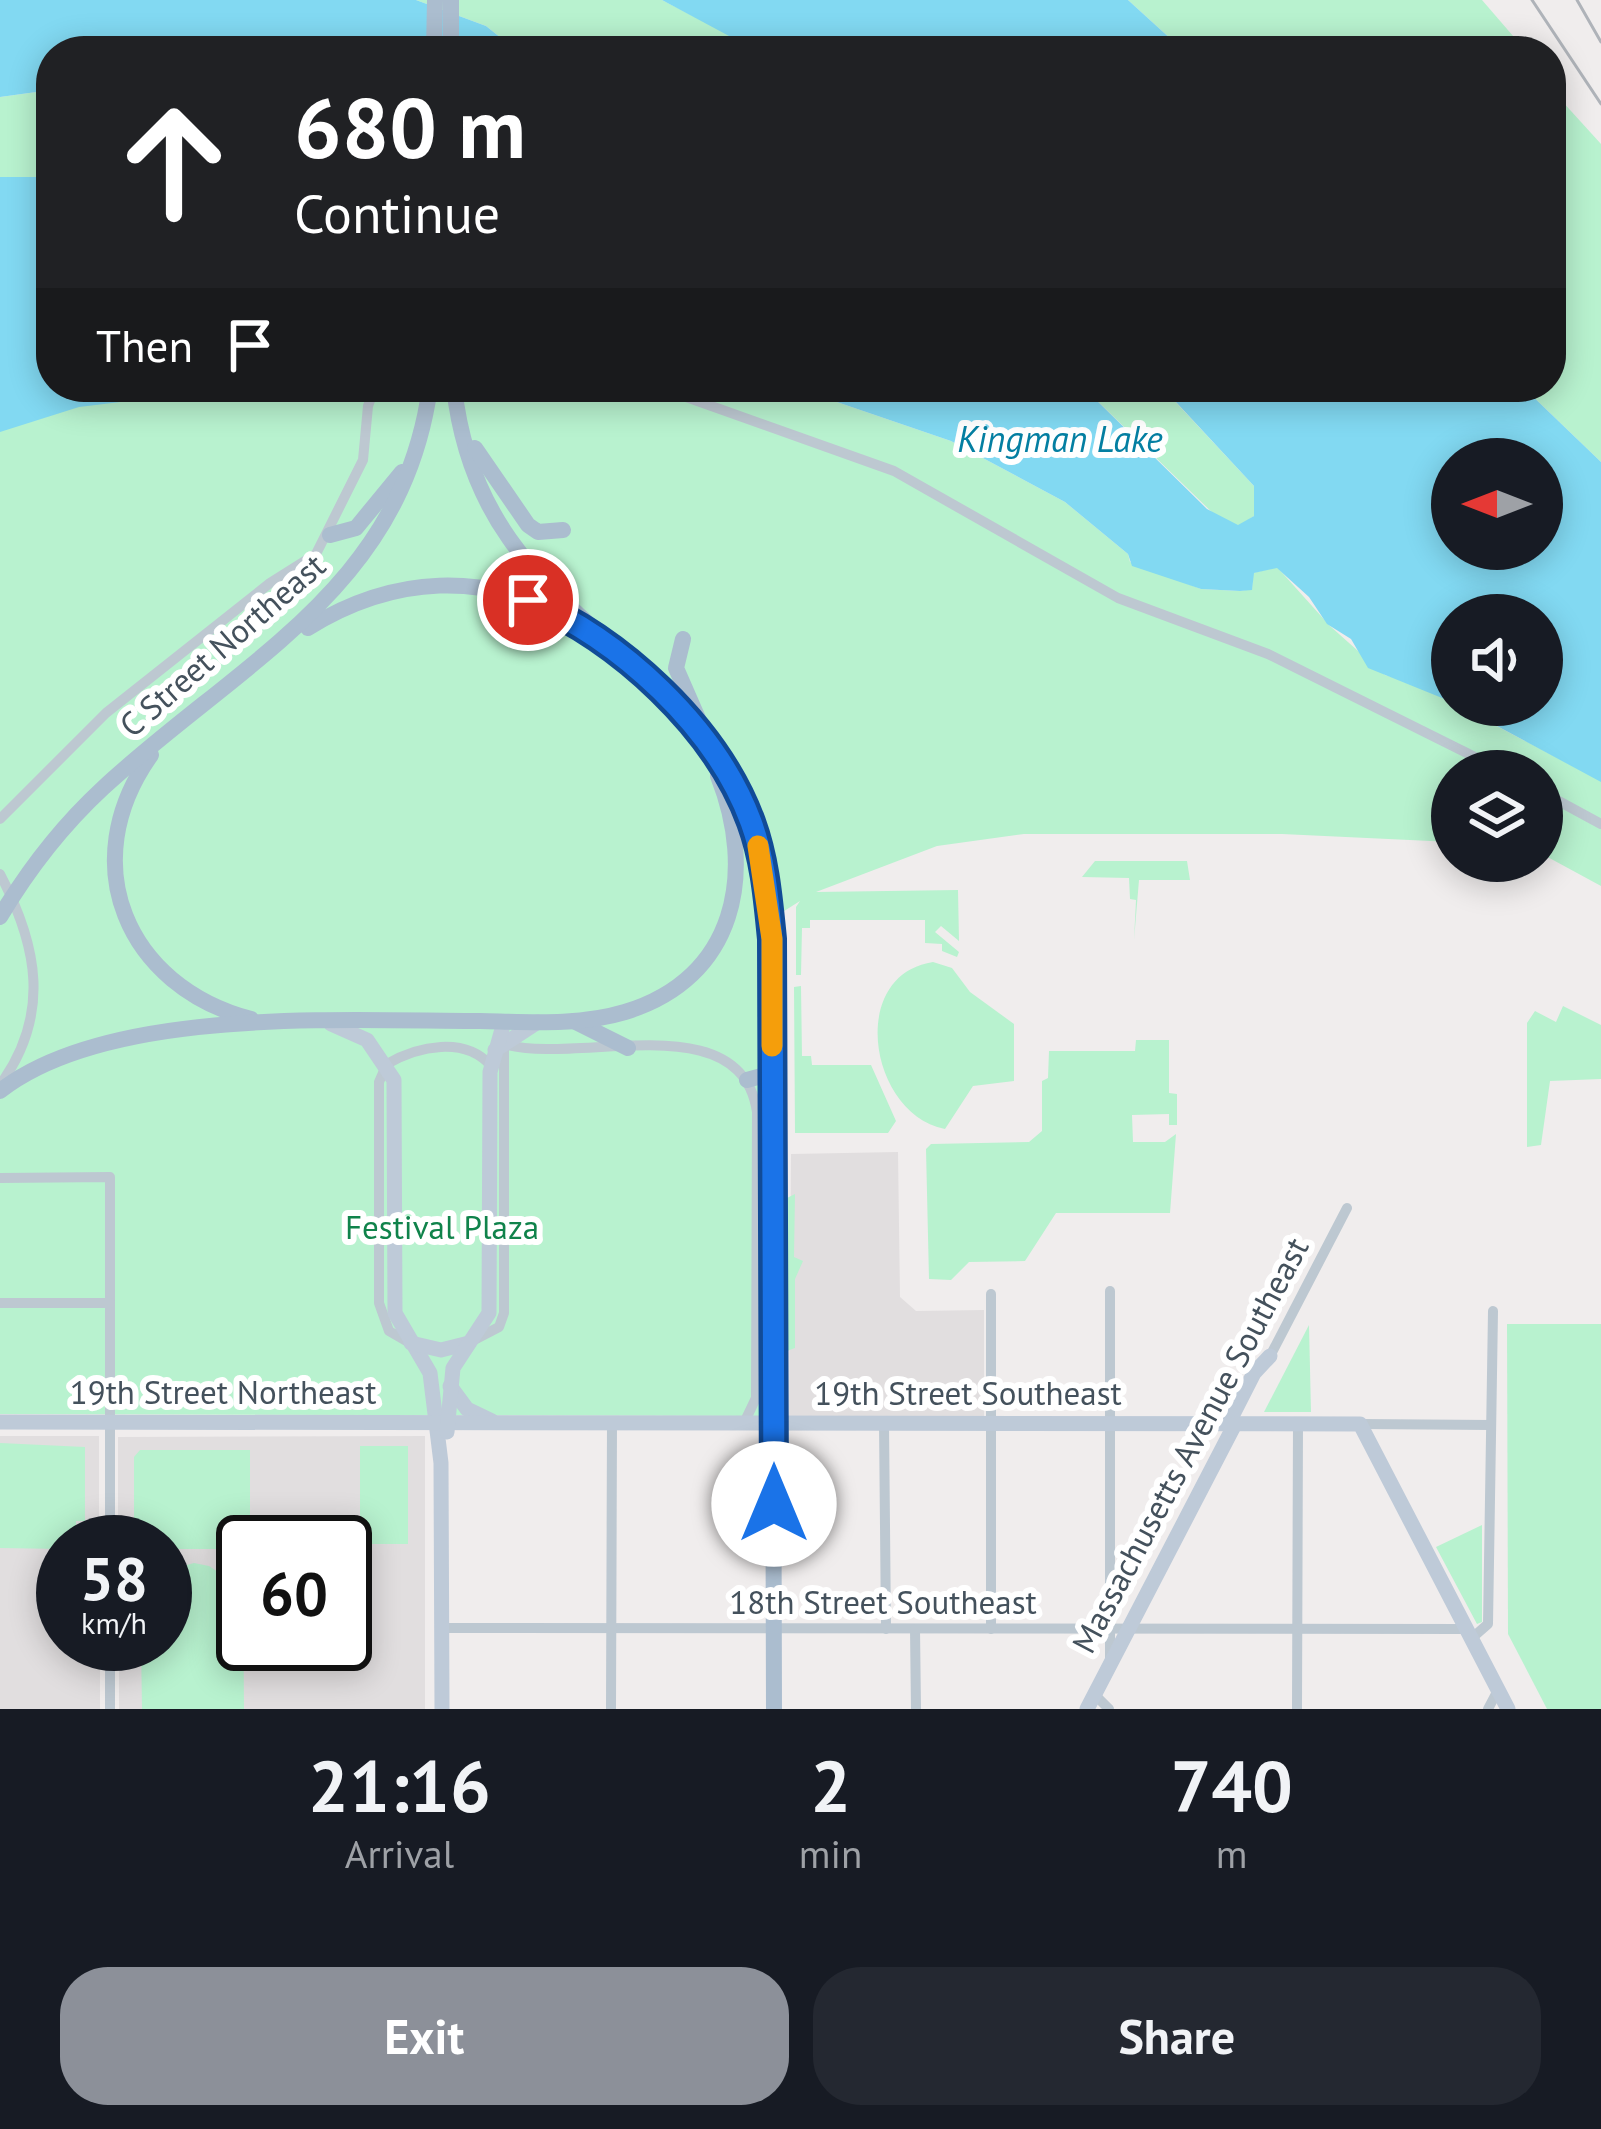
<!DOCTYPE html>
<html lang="en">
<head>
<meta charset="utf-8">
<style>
  :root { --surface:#171b24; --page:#242831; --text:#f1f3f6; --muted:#9ea1a6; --accent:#8c9099 }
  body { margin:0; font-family:"PT Sans",sans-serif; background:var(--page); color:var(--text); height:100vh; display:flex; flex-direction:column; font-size:45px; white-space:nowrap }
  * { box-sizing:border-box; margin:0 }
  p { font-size:39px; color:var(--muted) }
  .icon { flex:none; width:66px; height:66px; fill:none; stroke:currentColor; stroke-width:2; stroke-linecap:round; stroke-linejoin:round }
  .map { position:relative; height:1709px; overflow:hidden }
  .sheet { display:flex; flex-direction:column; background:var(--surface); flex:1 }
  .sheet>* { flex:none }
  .top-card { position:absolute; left:36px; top:36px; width:1530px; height:366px; border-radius:48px; box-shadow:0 6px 30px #0003; background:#202124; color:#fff; overflow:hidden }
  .needle { width:78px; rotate:270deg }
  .buttons { position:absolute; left:1431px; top:438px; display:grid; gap:24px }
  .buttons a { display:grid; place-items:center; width:132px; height:132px; border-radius:50%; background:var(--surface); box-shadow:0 6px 30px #0003; font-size:60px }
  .speed { position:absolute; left:36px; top:1515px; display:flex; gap:24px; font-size:60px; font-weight:700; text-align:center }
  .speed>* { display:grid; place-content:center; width:156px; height:156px; border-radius:50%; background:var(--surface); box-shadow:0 6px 30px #0003; line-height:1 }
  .speed small { font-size:30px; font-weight:400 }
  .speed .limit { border:6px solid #111; border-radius:18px; background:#fff; color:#111 }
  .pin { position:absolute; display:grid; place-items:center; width:102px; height:102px; color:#fff; margin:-51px; border:6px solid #fff; border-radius:50%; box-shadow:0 3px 12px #0007 }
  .me { position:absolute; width:132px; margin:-66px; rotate:0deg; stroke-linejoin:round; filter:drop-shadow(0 0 9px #0008) }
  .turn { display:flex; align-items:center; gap:42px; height:252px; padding:0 60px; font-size:54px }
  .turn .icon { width:156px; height:156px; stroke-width:2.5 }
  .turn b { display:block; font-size:84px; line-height:102px }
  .then { display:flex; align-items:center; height:114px; padding:0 60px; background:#0003; gap:24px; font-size:45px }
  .eta { display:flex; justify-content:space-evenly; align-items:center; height:204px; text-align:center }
  .eta b { font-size:72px; font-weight:700; line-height:84px }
  .cta { display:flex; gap:24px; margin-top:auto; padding:24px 60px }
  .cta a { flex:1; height:138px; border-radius:48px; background:var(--accent); color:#fff; font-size:48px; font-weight:700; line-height:138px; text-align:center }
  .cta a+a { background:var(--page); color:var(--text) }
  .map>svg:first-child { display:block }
  .education { fill:#e1dedf; fill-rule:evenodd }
  .green { fill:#b8f2cf }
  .water { fill:#82d9f2; fill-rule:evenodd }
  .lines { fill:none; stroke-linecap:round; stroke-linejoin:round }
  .street { stroke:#bdc8d1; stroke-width:10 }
  .secondary { stroke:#becad8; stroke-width:15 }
  .primary { stroke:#abbdcf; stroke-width:16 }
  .rail { stroke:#afb3b9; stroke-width:3 }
  .route-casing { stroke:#114b97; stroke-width:30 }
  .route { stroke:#1a73e8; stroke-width:21 }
  .slow { stroke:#f59e0b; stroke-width:21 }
  .labels { text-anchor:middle; stroke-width:12; stroke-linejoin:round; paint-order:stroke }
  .street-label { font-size:33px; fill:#44515c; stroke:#fff }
  .park-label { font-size:33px; fill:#10834b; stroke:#fff }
  .water-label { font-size:36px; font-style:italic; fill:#047fa2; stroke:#fff }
</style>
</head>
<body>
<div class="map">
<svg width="1601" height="1709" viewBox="0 0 1601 1709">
  <rect width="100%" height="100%" fill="#f0eded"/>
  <!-- education -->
  <g class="education">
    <path d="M 898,1152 L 900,1297 L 916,1311 L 984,1310 L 984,1417 L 789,1417 L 791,1154 Z"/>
    <path d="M 0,1436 L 99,1436 L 99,1542 L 63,1542 L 63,1644 L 100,1644 L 100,1709 L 0,1709 Z"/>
    <path d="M 425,1436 L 425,1709 L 119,1709 L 119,1644 L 165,1644 L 165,1542 L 118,1542 L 118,1437 ZM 243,1542 L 345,1542 L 345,1644 L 243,1644 Z"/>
  </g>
  <!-- green -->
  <g class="green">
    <path d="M 416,0 L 662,0 L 728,34 L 877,51 L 517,51 L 486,26 Z"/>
    <path d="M 1128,0 L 1482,0 L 1526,51 L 1184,51 Z"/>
    <path d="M 1551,89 L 1601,144 L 1601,462 L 1523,387 L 1551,387 Z"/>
    <path d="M 51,90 L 51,321 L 0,309 L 0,97 Z"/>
    <path d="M 51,387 L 163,396 L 175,387 L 774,387 L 834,401 L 951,441 L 1065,502 L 1128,554 L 1130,562 L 1201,589 L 1240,591 L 1252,589 L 1253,573 L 1277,567 L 1330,626 L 1385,675 L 1421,686 L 1601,781 L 1601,886 L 1542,854 L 1542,771 L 1452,771 L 1452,842 L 1282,834 L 1024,834 L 937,846 L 816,892 L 958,890 L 959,941 L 941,926 L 935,932 L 959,952 L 957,957 L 942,951 L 942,944 L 925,943 L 925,920 L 810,920 L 810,928 L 802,928 L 801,975 L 796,975 L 796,907 L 800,901 L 762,925 L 763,1416 L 0,1414 L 0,422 Z"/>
    <path d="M 1083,387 L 1168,387 L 1169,395 L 1254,486 L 1254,516 L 1239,526 L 1220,520 Z"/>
    <path d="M 1095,861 L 1187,861 L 1190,880 L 1139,880 L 1134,940 L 1136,900 L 1130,899 L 1129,878 L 1082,877 Z"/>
    <path d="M 933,962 L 952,968 L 970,992 L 1014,1024 L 1014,1081 L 973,1086 L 945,1129 C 869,1114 847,975 933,962 Z"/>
    <path d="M 801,986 L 802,1056 L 811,1056 L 812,1065 L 871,1065 L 896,1121 L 888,1133 L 795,1133 L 794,987 Z"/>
    <path d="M 1563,1006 L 1601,1025 L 1601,1079 L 1550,1081 L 1541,1145 L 1527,1147 L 1527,1023 L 1535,1011 L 1556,1022 Z"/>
    <path d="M 1136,1040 L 1169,1040 L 1169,1093 L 1177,1094 L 1177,1125 L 1169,1125 L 1169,1114 L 1132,1115 L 1133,1142 L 1165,1142 L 1176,1134 L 1170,1213 L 1056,1213 L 1025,1261 L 969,1262 L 951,1280 L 929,1279 L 926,1149 L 931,1144 L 1029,1142 L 1042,1131 L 1042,1081 L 1048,1078 L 1049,1051 L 1135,1051 Z"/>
    <path d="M 795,1194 L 794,1257 L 803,1261 L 795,1279 L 795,1348 L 787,1351 L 782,1266 L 787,1198 Z"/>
    <path d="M 1507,1324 L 1601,1324 L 1601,1709 L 1547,1709 L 1508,1634 Z"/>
    <path d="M 1309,1325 L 1311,1412 L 1264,1412 Z"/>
    <path d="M 0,1443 L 85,1447 L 85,1521 L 76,1521 L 76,1542 L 63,1542 L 63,1549 L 0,1548 Z"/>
    <rect x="360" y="1446" width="48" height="98"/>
    <path d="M 140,1450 L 250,1450 L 250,1542 L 243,1542 L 243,1549 L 165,1549 L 165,1542 L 134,1542 L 134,1457 Z"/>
    <path d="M 1482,1525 L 1482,1622 L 1477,1624 L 1436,1547 Z"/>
    <path d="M 194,1563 L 209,1566 L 233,1582 L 234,1575 L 243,1575 L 244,1709 L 142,1709 L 141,1644 L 165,1644 L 165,1571 Z"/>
  </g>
  <!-- water -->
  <g class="water">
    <path d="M 0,0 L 416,0 L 486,26 L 517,51 L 51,51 L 51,90 L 0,97 Z"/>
    <path d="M 662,0 L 1128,0 L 1184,51 L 757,51 Z"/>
    <path d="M 0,177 L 51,177 L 51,387 L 175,387 L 162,397 L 79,407 L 0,432 Z"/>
    <path d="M 774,387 L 1083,387 L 1207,509 L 1238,525 L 1254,516 L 1254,486 L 1162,387 L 1523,387 L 1601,462 L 1601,782 L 1458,705 L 1542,705 L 1542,615 L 1452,615 L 1452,702 L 1368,668 L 1351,639 L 1327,624 L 1309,597 L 1277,568 L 1254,573 L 1252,590 L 1240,591 L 1201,589 L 1132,566 L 1128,554 L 1065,502 L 951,441 L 834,401 ZM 1542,459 L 1542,549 L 1452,549 L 1452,459 Z"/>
  </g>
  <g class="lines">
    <!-- street -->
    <g class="street">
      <path d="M 658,387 L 894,471 L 1118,598 L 1268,654 L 1503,771"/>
      <path d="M 1542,792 L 1601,824"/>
      <path d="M 0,819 L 106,713 L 270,583 L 316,554 L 363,460 L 368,406 L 375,387"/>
      <path d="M 0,874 C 38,946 51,1015 0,1085"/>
      <path d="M 0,1178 L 110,1177 L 110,1542"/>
      <path d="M 991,1294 L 991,1629"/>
      <path d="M 0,1303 L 110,1303"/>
      <path d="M 474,1340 L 499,1327 L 504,1313 L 504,1044 C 577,1066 741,1003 757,1112 L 756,1398 L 744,1423"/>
      <path d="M 408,1342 L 389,1331 L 379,1303 L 379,1082 L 387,1064 C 418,1046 465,1036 491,1066"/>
      <path d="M 1267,1362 L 1347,1208"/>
      <path d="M 884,1423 L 886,1629"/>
      <path d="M 1360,1424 L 1491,1425"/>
      <path d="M 442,1628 L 1467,1629"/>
      <path d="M 915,1629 L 916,1709"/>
      <path d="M 1472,1638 L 1488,1624 L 1493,1311"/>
      <path d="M 110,1644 L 110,1709"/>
      <path d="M 1110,1661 L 1110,1291"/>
      <path d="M 1094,1694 L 1109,1709"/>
      <path d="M 611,1709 L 612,1423"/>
      <path d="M 1297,1709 L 1298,1423"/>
      <path d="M 1488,1709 L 1498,1690"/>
    </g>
    <!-- secondary -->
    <g class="secondary">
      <path d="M 331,1024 L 367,1040 L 394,1080 L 395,1313 L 430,1373 L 441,1463 L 442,1709"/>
      <path d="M 495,1050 L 538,1022"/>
      <path d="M 411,1343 L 441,1350 L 469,1343"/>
      <path d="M 450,1386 L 467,1409 L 492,1421"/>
      <path d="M 0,1422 L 1360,1424 L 1508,1709"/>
      <path d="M 1228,1424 L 1254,1373 L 1270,1356"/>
      <path d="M 447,1432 L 453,1368 L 489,1313 L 490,1072 L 504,1022"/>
      <path d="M 1087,1709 L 1235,1424"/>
    </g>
    <!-- primary -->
    <g class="primary">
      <path d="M 451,0 L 451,51"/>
      <path d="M 434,51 L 435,0"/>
      <path d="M 454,387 C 477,597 643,628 732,781 C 760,829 768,884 772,939 L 774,1709"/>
      <path d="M 475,448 L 528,525 L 538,532 L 563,530"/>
      <path d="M 330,535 L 356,528 L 402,472"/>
      <path d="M 308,628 C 392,576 486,569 572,622"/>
      <path d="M 683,639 L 676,668 L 707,739"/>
      <path d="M 151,755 C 74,863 126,986 251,1019"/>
      <path d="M 0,917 C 28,870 63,825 103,788 C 239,662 402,590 430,387"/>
      <path d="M 574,1021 L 628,1048"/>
      <path d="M 747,1080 L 772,1073"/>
      <path d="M 0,1091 C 109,1006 346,1021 480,1021 C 527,1022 579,1026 625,1012 C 737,978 756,872 718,776"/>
    </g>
    <!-- rail -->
    <g class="rail">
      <path d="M 1532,0 L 1601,104"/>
      <path d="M 1577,0 L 1601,42"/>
    </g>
  </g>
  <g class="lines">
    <defs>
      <path id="route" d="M 528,600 C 620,639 716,727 751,822 C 765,860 768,899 772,939 L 774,1504"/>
    </defs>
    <!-- route casing -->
    <use href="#route" class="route-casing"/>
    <!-- route -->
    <use href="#route" class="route"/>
    <!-- slow -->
    <path class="slow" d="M 758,846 L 772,939 L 772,1046"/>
  </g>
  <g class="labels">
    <!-- street labels -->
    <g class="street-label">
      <text transform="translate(222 645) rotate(-41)" y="12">C Street Northeast</text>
      <text x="223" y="1404">19th Street Northeast</text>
      <text x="968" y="1405">19th Street Southeast</text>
      <text transform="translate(1190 1445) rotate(-62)" y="12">Massachusetts Avenue Southeast</text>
      <text x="883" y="1614">18th Street Southeast</text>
    </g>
    <!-- park labels -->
    <g class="park-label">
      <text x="442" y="1239">Festival Plaza</text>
    </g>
    <!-- water labels -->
    <g class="water-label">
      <text x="1060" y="452">Kingman Lake</text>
    </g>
  </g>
</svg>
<div class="buttons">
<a><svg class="needle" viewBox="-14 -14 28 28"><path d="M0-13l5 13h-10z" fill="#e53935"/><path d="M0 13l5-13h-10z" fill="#9ea1a6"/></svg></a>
<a><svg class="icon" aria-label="sound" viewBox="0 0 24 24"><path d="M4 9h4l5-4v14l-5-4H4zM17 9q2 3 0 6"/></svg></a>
<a><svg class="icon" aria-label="layers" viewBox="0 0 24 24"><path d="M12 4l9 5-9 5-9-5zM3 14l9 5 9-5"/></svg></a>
</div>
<div class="speed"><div>58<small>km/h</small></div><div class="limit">60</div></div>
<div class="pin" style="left:528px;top:600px;background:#d93025"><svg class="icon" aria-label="arrive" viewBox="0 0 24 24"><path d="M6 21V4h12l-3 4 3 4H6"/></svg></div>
<svg class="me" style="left:774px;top:1504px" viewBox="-20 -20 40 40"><circle r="19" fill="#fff"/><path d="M0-13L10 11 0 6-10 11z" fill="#1a73e8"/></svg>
<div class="top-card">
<div class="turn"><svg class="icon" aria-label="ahead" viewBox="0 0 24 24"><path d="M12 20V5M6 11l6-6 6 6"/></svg><div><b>680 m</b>Continue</div></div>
<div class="then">Then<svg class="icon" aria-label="arrive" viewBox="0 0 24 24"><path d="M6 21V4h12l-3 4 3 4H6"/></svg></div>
</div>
</div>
<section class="sheet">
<div class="eta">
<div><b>21:16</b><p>Arrival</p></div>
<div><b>2</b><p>min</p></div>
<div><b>740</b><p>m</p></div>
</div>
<div class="cta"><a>Exit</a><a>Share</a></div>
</section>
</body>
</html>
